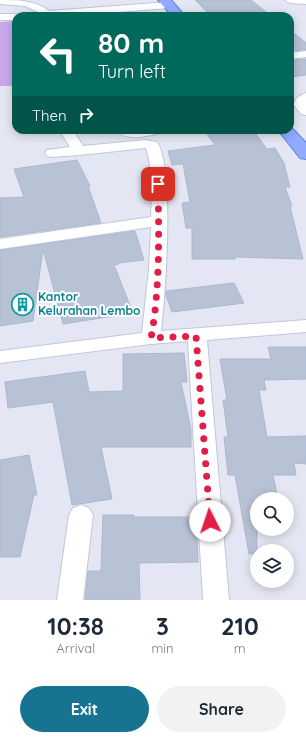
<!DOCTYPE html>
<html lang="en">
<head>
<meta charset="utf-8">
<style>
  :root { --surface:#fff; --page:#f2f2f3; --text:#1f2937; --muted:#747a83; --accent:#177491 }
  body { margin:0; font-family:Quicksand,sans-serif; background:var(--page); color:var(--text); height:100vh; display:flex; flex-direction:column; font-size:15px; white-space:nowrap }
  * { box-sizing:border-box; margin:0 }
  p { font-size:13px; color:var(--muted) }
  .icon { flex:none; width:22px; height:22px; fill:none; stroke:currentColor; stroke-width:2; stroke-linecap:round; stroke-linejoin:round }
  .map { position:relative; height:600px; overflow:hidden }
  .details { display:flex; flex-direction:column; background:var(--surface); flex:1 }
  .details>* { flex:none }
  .banner { position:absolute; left:12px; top:12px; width:282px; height:122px; border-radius:12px; box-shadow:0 2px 10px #0003; background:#00695c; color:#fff; overflow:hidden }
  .fabs { position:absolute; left:250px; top:492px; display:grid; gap:8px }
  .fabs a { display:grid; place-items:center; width:44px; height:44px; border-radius:50%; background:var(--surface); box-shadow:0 2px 10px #0003; font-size:20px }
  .pin { position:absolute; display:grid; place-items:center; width:34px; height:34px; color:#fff; margin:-17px; border-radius:8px; box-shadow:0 2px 6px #0006 }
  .me { position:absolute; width:44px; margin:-22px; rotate:356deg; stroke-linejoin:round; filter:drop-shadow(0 0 3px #0008) }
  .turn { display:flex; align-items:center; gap:14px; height:84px; padding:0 20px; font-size:18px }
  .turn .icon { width:52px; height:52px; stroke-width:2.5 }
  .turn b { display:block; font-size:28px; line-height:34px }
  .then { display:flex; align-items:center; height:38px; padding:0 20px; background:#0003; gap:8px; font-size:15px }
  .eta { display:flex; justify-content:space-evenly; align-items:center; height:68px; text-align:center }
  .eta b { font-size:24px; font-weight:700; line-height:28px }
  .cta { display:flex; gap:8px; margin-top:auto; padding:8px 20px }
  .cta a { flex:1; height:46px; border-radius:24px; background:var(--accent); color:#fff; font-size:16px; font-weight:700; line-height:46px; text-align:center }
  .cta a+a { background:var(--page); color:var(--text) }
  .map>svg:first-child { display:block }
  .green { fill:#c9a9ea }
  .building { fill:#b8c2d5; stroke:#abb8d0 }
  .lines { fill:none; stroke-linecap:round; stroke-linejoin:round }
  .minor-casing { stroke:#c0c7da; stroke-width:2 }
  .major-casing { stroke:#5a7fea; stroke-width:2 }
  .minor { fill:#fff; fill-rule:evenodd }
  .major { fill:#90abff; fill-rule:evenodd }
  .route { stroke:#e11d48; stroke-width:7; stroke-dasharray:0 12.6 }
  .labels { text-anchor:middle; stroke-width:4; stroke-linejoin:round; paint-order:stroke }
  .culture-label { font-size:12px; font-weight:bold; fill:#0d838f; stroke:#fff; text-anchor:start }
</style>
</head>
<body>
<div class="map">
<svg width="306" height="600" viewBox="0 0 306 600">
  <rect width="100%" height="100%" fill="#e4e7f3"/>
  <!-- green -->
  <path class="green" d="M 16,21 L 16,86 L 0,86 L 0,22 Z"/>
  <!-- building -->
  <g class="building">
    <path d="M 195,0 L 251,0 L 271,16 L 211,16 Z"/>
    <path d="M 290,30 L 306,43 L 306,50 L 290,51 Z"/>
    <path d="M 306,59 L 306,75 L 290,77 L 290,60 Z"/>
    <path d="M 204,130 L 253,130 L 267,149 L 275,148 L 284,163 L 290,187 L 285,187 L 292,206 L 290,206 L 303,259 L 235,257 L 235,259 L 192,259 L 192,228 L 186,228 L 182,203 L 190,202 L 183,164 L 172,165 L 168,151 L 215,145 Z"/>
    <path d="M 77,160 L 90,186 L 88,186 L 101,223 L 0,237 L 0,198 L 24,197 L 14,169 Z"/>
    <path d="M 135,231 L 144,260 L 118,263 L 119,264 L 114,265 L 133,313 L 63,324 L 43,249 L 33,321 L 0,326 L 0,250 Z"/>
    <path d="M 234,283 L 244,303 L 172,312 L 166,296 L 166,291 Z"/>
    <path d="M 268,347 L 306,347 L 306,379 L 264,380 L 266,390 L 259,390 L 267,437 L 306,436 L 306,464 L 294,463 L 296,475 L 273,475 L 278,499 L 257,499 L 257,554 L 249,554 L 235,475 L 228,475 L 224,437 L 228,437 L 223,400 L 227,400 L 220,359 L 271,359 Z"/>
    <path d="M 184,353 L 187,382 L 181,382 L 191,429 L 191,447 L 101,447 L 112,499 L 72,505 L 53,402 L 8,408 L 5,382 L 85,371 L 89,392 L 123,391 L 123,354 Z"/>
    <path d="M 29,455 L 37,495 L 34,495 L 20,557 L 0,557 L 0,460 Z"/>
    <path d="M 103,515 L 134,515 L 134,517 L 196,517 L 198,562 L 139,563 L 140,600 L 85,600 L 88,571 L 101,571 Z"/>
  </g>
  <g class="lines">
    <defs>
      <g id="minor">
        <path d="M 0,0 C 18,0 35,0 49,11 L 169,2 L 174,5 L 169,8 L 66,16 L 22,16 L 27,13 L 38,12 L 25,6 L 0,4 Z"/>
        <path d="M 285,0 L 306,0 L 306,4 L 290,3 Z"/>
        <path d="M 0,14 L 16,14 L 20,16 L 16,16 L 16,20 L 0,20 Z"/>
        <path d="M 306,51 L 306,57 L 290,59 L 290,53 Z"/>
        <path d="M 306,93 L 306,115 L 301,114 L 294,105 C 294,99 300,95 306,93 Z"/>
        <path d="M 59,130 L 73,130 L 83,146 L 145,140 L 157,142 C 175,168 165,296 161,331 L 306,320 L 306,332 L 207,340 L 229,600 L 203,600 L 188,341 L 151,344 L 0,363 L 0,351 L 142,333 L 149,269 L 151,227 L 0,249 L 0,239 L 151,217 C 152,195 153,170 146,148 L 79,155 L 52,157 L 47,156 L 45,153 L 47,150 L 70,147 Z"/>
        <path d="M 117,130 L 162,130 L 160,133 C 148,136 125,142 117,130 Z"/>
        <path d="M 81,505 L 89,508 L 93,515 L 83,600 L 57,600 L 69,515 L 73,508 Z"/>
      </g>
      <g id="major">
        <path d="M 158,0 L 171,0 L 185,16 L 172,16 Z"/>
        <path d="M 290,126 L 306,143 L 306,159 L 300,158 L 278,130 L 290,130 Z"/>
      </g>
    </defs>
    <!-- minor casing -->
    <use href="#minor" class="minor-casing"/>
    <!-- major casing -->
    <use href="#major" class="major-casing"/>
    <!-- minor -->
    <use href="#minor" class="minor"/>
    <!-- major -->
    <use href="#major" class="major"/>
  </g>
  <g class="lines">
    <!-- route -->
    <path class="route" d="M 158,184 C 159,234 160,289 151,338 L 196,336 L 210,521"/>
  </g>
  <!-- icons -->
  <defs>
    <symbol id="building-ring" viewBox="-11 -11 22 22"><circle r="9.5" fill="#fff" stroke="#0f9aa8" stroke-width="1.5"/><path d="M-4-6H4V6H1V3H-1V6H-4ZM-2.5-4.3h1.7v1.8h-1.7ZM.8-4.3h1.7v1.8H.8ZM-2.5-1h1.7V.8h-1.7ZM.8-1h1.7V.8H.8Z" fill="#0f9aa8"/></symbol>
  </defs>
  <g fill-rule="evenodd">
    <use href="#building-ring" x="10" y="292" width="25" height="25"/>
  </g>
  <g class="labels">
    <!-- culture labels -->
    <g class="culture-label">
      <text x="38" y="301">Kantor<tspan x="38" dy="14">Kelurahan Lembo</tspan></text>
    </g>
  </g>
</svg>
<div class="fabs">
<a><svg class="icon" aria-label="search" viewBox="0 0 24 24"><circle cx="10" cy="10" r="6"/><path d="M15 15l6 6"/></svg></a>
<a><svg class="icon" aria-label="layers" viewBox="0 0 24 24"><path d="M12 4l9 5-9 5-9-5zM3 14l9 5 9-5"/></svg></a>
</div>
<div class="pin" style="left:158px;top:184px;background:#d93025"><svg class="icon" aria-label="arrive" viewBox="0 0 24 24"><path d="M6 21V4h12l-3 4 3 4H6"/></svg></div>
<svg class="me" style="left:210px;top:521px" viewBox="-20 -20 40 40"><circle r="19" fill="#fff"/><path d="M0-13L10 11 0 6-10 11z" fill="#e11d48"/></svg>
<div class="banner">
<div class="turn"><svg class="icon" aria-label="left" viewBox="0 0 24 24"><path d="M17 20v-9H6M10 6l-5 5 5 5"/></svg><div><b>80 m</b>Turn left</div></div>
<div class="then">Then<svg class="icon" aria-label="right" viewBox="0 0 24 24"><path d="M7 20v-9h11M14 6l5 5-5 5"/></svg></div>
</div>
</div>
<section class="details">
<div class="eta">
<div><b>10:38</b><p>Arrival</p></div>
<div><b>3</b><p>min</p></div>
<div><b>210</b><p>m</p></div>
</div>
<div class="cta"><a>Exit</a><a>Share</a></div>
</section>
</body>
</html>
